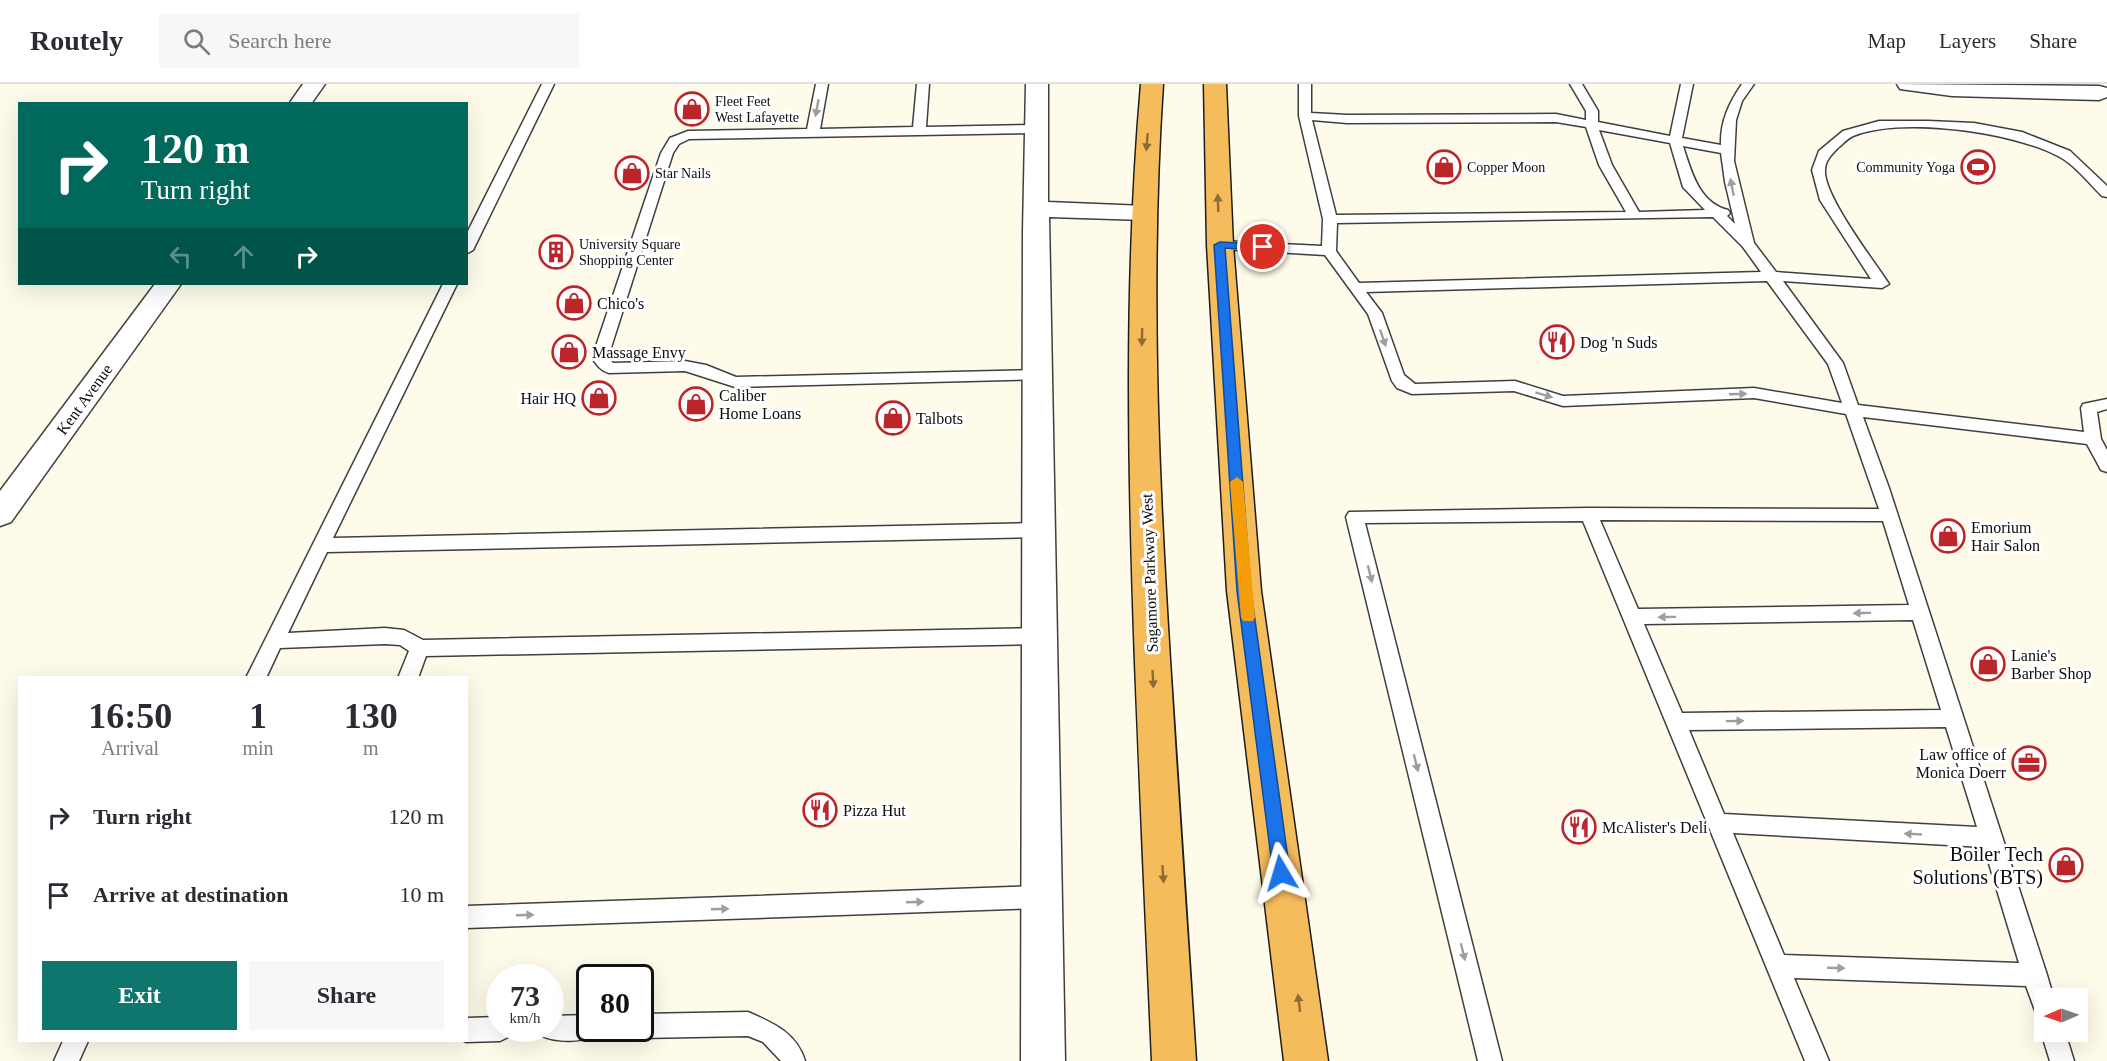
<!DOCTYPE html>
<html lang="en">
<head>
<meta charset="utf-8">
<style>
  :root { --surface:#fff; --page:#f7f7f7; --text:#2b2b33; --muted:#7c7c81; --line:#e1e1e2; --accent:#0f766e }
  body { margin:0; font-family:Georgia,serif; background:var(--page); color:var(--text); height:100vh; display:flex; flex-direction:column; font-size:22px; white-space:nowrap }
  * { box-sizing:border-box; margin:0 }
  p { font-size:20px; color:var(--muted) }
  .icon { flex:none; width:33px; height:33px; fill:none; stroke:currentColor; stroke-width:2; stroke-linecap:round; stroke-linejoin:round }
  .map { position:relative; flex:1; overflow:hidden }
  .sheet { position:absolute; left:18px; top:592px; width:450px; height:366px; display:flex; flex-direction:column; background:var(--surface); border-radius:0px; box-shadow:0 6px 24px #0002 }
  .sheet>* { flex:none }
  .banner { position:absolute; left:18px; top:18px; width:450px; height:183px; border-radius:0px; box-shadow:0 6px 24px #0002; background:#00695c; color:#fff; overflow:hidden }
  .needle { width:39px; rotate:268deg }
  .controls { position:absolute; left:2034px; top:904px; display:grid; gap:12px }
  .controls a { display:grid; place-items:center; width:54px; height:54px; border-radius:0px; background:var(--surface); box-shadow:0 6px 24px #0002; font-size:30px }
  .speed { position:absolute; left:486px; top:880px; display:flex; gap:12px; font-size:30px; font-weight:700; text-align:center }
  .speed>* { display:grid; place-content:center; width:78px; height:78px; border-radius:50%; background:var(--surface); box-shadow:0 6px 24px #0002; line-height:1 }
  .speed small { font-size:15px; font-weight:400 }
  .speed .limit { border:3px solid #111; border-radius:9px; background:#fff; color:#111 }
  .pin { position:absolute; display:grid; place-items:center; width:51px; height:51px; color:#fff; margin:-26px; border:3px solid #fff; border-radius:50%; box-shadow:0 2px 6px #0007 }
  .me { position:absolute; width:66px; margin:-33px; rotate:353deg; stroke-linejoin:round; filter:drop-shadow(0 0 4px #0008) }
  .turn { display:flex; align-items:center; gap:21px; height:126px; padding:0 24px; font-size:27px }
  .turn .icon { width:78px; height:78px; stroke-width:2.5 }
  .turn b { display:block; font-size:42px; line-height:51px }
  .lanes { display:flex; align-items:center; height:57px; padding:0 24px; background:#0003; justify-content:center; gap:30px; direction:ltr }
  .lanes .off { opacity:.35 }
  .eta { display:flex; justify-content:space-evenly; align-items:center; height:102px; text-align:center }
  .eta b { font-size:36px; font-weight:600; line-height:42px }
  .cta { display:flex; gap:12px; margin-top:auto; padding:12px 24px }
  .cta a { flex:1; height:69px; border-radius:0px; background:var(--accent); color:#fff; font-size:24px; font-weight:600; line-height:69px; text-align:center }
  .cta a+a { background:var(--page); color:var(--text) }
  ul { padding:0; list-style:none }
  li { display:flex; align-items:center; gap:18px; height:78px; padding:0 24px }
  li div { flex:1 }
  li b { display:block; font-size:22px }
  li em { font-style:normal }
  header { display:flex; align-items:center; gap:36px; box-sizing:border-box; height:84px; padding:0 30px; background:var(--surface); border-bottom:2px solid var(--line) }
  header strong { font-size:28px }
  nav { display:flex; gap:33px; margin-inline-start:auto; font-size:21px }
  .search { width:420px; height:54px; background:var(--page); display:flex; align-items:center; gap:15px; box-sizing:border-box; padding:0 21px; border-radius:0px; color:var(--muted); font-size:22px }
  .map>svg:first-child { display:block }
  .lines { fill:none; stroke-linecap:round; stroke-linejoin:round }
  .service-casing { stroke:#3f3f3f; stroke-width:3 }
  .minor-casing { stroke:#3f3f3f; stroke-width:3 }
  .trunk-casing { stroke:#1d1d1d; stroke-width:3 }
  .service { fill:#fff; fill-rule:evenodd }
  .minor { fill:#fff; fill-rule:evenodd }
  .trunk { fill:#f5bc5c; fill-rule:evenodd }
  .oneway { fill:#9e9e9e }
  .oneway2 { fill:#8c6d38 }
  .route { fill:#1a73e8; stroke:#114b97; stroke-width:1.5 }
  .slow { fill:#f59e0b }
  .labels { text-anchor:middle; stroke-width:6; stroke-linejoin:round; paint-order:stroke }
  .far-poi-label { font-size:14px; fill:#0c0c0c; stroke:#fff; text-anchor:start }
  .poi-label { font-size:16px; fill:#0c0c0c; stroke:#fff; text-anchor:start }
  .street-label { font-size:16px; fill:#0c0c0c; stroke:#fff }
  .near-poi-label { font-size:20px; fill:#0c0c0c; stroke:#fff; text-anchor:end }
</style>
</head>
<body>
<header>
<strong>Routely</strong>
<div class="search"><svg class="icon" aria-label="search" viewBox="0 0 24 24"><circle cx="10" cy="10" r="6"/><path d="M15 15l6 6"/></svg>Search here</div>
<nav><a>Map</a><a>Layers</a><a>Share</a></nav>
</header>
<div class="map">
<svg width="2107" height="977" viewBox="0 0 2107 977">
  <rect width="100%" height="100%" fill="#fffbeb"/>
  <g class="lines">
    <defs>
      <g id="service">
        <path d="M 542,0 L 554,0 L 473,166 L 466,170 L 466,151 Z"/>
        <path d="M 816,0 L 828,0 L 820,45 L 913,43 L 917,0 L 929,0 L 926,43 L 1036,41 L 1042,45 L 1036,49 L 689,55 L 679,60 L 673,69 L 608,273 L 613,279 L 685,277 L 706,281 L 736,293 L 1037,286 L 1042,287 L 1045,291 L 1042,295 L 735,303 L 685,287 L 609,289 C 601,287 597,281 592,274 L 661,69 L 670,54 L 688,47 L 807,45 Z"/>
        <path d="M 1299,0 L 1311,0 L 1311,29 L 1347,31 L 1556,30 L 1586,36 L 1586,27 L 1570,0 L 1582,0 L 1598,27 L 1598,38 L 1670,52 L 1681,0 L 1693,0 L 1682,54 L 1721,61 C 1720,38 1729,19 1742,0 L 1754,0 L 1742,17 L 1736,36 L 1734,77 L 1754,159 L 1776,188 L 1871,195 L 1820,116 L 1812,86 L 1819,67 L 1843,47 L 1879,37 L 1928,37 L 1974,39 L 2022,48 L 2070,67 L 2107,102 L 2107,113 L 2102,112 C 2089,99 2074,80 2058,72 C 2013,48 1901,32 1853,52 C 1848,54 1844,59 1839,63 C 1833,69 1825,76 1825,86 C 1823,111 1874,177 1889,200 L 1882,204 L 1783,197 L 1843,279 L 1858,321 L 2084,348 L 2081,324 L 2083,320 L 2107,315 L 2107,325 L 2097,328 L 2101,355 L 2107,366 L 2107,388 L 2101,386 L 2087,360 L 1863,333 L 1889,404 L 2047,891 L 2054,915 L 2044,915 L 2044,933 L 2036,929 L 2026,902 L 1794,894 L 1829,977 L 1805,977 L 1583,437 L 1365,439 L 1502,977 L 1478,977 L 1346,433 L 1349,428 L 1589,424 L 1879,425 L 1846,330 L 1754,314 L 1563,322 L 1514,307 L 1412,310 L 1397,304 L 1392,297 L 1368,230 L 1325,171 L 1220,165 L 1213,161 L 1220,157 L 1322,162 L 1323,135 L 1299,32 ZM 1312,36 L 1347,39 L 1556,38 L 1586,43 L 1599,81 L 1626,128 L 1336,131 ZM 1599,46 L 1670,59 L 1683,103 L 1705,126 L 1639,128 L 1612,81 ZM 1683,62 L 1721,69 L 1725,98 L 1735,140 L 1727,132 L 1730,129 L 1728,126 C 1699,119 1691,87 1683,62 ZM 1713,133 L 1743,163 L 1761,188 L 1359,199 L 1336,167 L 1337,139 ZM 1767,197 L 1828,280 L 1842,319 L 1754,304 L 1563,312 L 1515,297 L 1415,300 L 1404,291 L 1382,229 L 1366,208 ZM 1600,436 L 1883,437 L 1909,521 L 1638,525 ZM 1913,536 L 1941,626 L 1682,629 L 1644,540 ZM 1946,643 L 1977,743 L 1724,730 L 1689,646 ZM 1733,749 L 1984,763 L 2019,879 L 1784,871 Z"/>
        <path d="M 443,200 L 457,200 L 333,454 L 1038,439 L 1044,441 L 1047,446 L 1044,451 L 1038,453 L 327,468 L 288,549 L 385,544 L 404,546 L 423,556 L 1039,544 L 1046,547 L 1048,552 L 1046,557 L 1039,560 L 426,572 L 418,594 L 398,594 L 409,567 L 400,561 L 385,560 L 280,564 L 266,594 L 246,594 Z"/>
        <path d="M 1041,802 L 1049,806 L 1052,813 L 1049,820 L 1041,824 L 466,844 L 466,822 Z"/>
        <path d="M 748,928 C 773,939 797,949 805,977 L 781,977 L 763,958 L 748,952 L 640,954 L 632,950 L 629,945 L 640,945 L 640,930 Z"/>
        <path d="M 590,931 L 590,945 L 601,945 L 598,951 C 583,958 557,959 542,952 L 539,945 L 550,945 L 550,932 Z"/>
        <path d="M 500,933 L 500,945 L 512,945 L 508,953 L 500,957 L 466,958 L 464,957 L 466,957 L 466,934 Z"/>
        <path d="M 2044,940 L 2044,948 L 2065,948 L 2074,977 L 2050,977 L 2041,948 Z"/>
        <path d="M 63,957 L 88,957 L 79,977 L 54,977 Z"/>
      </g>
      <g id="minor">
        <path d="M 303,0 L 325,0 L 311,20 L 289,20 Z"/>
        <path d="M 1026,0 L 1048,0 L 1048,118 L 1145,122 L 1154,124 L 1157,129 L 1154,134 L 1145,136 L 1049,133 L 1065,977 L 1021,977 L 1023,147 Z"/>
        <path d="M 1897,0 L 2099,2 L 2107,4 L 2107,13 L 2099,16 L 1952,12 L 1900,5 Z"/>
        <path d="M 155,200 L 181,200 L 11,438 L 0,442 L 0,407 Z"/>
      </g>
      <g id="trunk">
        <path d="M 1141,0 L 1163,0 C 1150,192 1158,383 1170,575 C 1178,709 1187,843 1196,977 L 1152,977 C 1146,844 1140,712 1135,579 C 1128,385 1124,194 1141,0 Z"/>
        <path d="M 1204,0 L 1226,0 L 1233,161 L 1261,507 L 1328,977 L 1284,977 L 1227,507 L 1207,161 Z"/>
      </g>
    </defs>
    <!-- service casing -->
    <use href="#service" class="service-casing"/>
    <!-- minor casing -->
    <use href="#minor" class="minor-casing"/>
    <!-- trunk casing -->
    <use href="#trunk" class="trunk-casing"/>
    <!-- service -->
    <use href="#service" class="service"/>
    <!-- minor -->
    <use href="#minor" class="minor"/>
    <!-- trunk -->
    <use href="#trunk" class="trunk"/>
  </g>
  <!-- one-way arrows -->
  <defs><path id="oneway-solid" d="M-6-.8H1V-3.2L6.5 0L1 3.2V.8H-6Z" transform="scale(1.5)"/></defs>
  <g class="oneway">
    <use href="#oneway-solid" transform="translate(817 24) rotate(100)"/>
    <use href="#oneway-solid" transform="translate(1732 103) rotate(-101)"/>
    <use href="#oneway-solid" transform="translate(1383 254) rotate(71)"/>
    <use href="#oneway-solid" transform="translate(1738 310) rotate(-2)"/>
    <use href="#oneway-solid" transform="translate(1544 311) rotate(17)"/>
    <use href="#oneway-solid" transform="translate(1370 490) rotate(76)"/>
    <use href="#oneway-solid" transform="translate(1862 529) rotate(179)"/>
    <use href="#oneway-solid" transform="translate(1667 533) rotate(179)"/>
    <use href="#oneway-solid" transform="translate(1735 637) rotate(-1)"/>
    <use href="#oneway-solid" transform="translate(1416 679) rotate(76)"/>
    <use href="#oneway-solid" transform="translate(1913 750) rotate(-177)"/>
    <use href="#oneway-solid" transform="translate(915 818) rotate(-2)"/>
    <use href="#oneway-solid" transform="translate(720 825) rotate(-2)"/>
    <use href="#oneway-solid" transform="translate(525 831) rotate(-2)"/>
    <use href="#oneway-solid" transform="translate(1463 868) rotate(76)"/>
    <use href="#oneway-solid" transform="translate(1836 884) rotate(2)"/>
  </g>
  <g class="oneway2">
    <use href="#oneway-solid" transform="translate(1147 58) rotate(95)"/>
    <use href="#oneway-solid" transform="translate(1218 119) rotate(-92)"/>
    <use href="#oneway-solid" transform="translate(1142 253) rotate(91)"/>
    <use href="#oneway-solid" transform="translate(1153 595) rotate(87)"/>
    <use href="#oneway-solid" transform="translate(1163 790) rotate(86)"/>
    <use href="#oneway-solid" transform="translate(1299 919) rotate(-97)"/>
  </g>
  <!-- route -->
  <path class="route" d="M 1220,158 L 1263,160 L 1269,163 L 1263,167 L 1225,164 L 1251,507 L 1290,789 L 1287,794 L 1281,797 L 1276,794 L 1273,789 L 1237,507 L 1214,161 Z"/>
  <!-- slow -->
  <path class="slow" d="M 1237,393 L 1243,398 L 1255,533 L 1253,537 L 1243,537 L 1241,533 L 1230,398 Z"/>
  <!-- icons -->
  <defs>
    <symbol id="shop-ring" viewBox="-11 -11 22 22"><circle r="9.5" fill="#fff" stroke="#ba262a" stroke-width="1.5"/><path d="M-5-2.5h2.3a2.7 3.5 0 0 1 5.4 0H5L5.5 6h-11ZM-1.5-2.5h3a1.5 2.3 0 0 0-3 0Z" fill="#ba262a"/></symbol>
    <symbol id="stadium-ring" viewBox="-11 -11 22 22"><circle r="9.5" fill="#fff" stroke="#ba262a" stroke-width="1.5"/><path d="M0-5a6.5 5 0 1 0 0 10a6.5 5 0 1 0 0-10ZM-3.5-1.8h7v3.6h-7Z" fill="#ba262a"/></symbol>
    <symbol id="building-ring" viewBox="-11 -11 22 22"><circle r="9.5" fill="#fff" stroke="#ba262a" stroke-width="1.5"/><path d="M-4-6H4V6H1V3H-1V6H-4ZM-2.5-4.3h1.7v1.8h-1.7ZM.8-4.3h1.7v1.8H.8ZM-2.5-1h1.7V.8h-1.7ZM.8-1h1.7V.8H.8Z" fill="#ba262a"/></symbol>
    <symbol id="restaurant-ring" viewBox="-11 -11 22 22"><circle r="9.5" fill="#fff" stroke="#ba262a" stroke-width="1.5"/><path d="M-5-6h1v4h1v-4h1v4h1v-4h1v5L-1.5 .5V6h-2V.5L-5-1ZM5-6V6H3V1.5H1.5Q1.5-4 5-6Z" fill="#ba262a"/></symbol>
    <symbol id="office-ring" viewBox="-11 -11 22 22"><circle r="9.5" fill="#fff" stroke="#ba262a" stroke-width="1.5"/><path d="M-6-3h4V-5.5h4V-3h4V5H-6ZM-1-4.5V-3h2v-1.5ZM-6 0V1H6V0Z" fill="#ba262a"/></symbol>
  </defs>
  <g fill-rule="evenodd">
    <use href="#shop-ring" x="673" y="6" width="38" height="38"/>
    <use href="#shop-ring" x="1425" y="64" width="38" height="38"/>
    <use href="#stadium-ring" x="1959" y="64" width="38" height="38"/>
    <use href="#shop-ring" x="613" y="70" width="38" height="38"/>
    <use href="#building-ring" x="537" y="149" width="38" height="38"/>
    <use href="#shop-ring" x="555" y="200" width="38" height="38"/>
    <use href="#restaurant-ring" x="1538" y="239" width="38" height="38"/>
    <use href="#shop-ring" x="550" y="249" width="38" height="38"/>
    <use href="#shop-ring" x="580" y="295" width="38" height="38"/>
    <use href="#shop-ring" x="677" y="301" width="38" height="38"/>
    <use href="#shop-ring" x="874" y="315" width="38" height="38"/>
    <use href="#shop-ring" x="1929" y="433" width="38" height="38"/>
    <use href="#shop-ring" x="1969" y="561" width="38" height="38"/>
    <use href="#office-ring" x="2010" y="660" width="38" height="38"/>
    <use href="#restaurant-ring" x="801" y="707" width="38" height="38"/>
    <use href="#restaurant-ring" x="1560" y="724" width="38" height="38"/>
    <use href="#shop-ring" x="2047" y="762" width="38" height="38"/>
  </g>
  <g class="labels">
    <!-- far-poi labels -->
    <g class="far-poi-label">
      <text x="715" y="22">Fleet Feet<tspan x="715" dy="16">West Lafayette</tspan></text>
      <text x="1467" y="88">Copper Moon</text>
      <text x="1955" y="88" text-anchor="end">Community Yoga</text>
      <text x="655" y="94">Star Nails</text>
      <text x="579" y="165">University Square<tspan x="579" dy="16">Shopping Center</tspan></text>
    </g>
    <!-- poi labels -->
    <g class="poi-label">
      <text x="597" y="225">Chico's</text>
      <text x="1580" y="264">Dog 'n Suds</text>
      <text x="592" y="274">Massage Envy</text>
      <text x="719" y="317">Caliber<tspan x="719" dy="18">Home Loans</tspan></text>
      <text x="576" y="320" text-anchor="end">Hair HQ</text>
      <text x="916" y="340">Talbots</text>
      <text x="1971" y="449">Emorium<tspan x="1971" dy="18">Hair Salon</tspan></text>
      <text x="2011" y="577">Lanie's<tspan x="2011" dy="18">Barber Shop</tspan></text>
      <text x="2006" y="676" text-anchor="end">Law office of<tspan x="2006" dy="18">Monica Doerr</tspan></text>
      <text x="843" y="732">Pizza Hut</text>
      <text x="1602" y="749">McAlister's Deli</text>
    </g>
    <!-- street labels -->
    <g class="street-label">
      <text transform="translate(84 315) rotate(-54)" y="6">Kent Avenue</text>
      <text transform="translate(1149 489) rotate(-92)" y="6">Sagamore Parkway West</text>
    </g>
    <!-- near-poi labels -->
    <g class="near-poi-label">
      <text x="2043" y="777">Boiler Tech<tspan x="2043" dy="23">Solutions (BTS)</tspan></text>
    </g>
  </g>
</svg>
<div class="controls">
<a><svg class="needle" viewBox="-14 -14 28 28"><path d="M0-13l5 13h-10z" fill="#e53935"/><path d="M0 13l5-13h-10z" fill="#7c7c81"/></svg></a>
</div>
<div class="speed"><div>73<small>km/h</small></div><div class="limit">80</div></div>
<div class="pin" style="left:1263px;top:163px;background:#d93025"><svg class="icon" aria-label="arrive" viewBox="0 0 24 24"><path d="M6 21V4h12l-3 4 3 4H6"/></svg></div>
<svg class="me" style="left:1281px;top:789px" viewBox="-20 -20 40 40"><path d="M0-17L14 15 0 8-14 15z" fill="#1a73e8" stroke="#fff" stroke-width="4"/></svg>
<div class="banner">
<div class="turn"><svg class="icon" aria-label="right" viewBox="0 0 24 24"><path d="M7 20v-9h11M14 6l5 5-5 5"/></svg><div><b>120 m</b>Turn right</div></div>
<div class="lanes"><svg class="icon off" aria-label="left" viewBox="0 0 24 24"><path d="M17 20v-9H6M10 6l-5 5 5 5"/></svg><svg class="icon off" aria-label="ahead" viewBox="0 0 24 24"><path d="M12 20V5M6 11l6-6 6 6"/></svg><svg class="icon" aria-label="right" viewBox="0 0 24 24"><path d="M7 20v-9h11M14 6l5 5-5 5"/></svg></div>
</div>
<section class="sheet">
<div class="eta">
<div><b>16:50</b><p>Arrival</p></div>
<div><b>1</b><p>min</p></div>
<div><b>130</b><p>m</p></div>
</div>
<ul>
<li><svg class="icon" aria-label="right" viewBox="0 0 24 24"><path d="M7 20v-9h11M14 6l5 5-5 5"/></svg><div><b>Turn right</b></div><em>120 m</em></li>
<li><svg class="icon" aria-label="arrive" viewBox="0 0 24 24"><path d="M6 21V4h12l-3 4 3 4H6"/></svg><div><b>Arrive at destination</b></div><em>10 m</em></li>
</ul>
<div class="cta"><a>Exit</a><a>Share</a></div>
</section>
</div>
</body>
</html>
